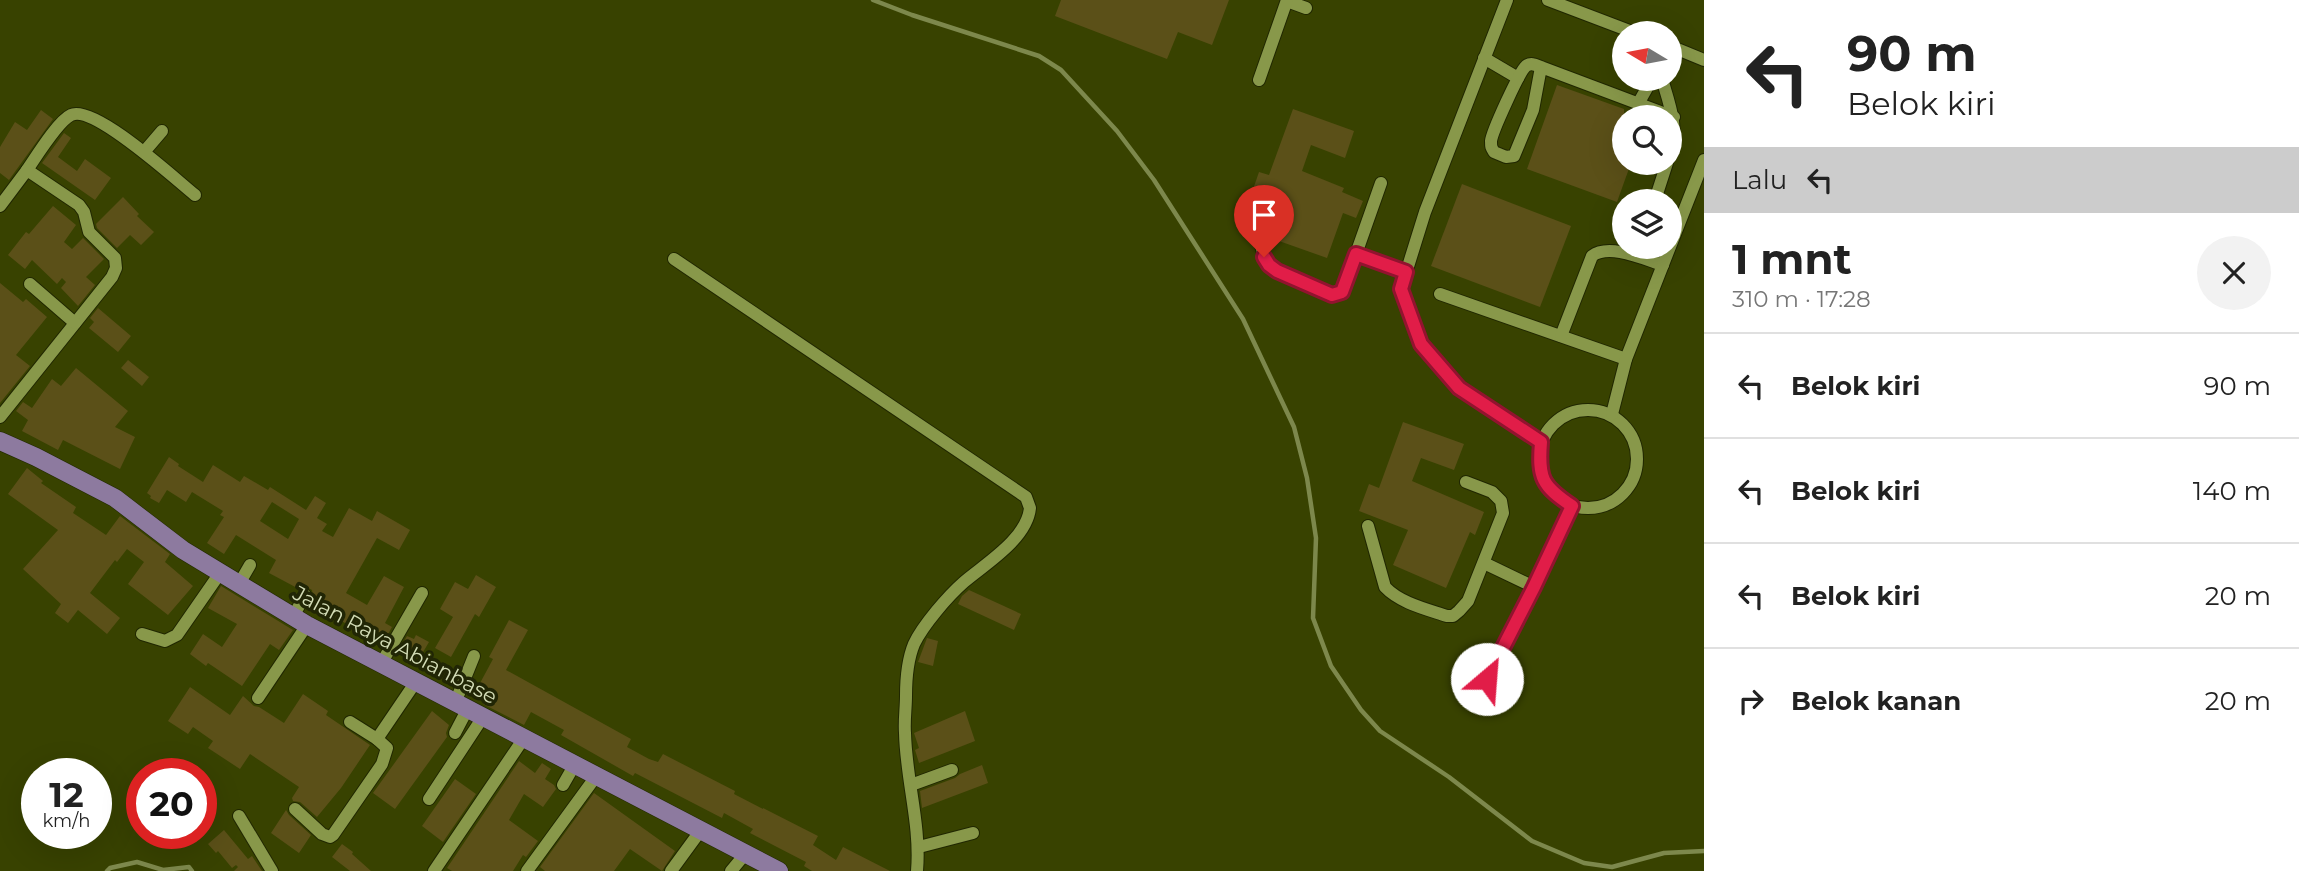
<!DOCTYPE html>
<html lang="id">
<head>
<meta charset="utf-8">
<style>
  :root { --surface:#fff; --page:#f2f2f2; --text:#222; --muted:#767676; --line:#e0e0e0 }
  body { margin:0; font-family:Montserrat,sans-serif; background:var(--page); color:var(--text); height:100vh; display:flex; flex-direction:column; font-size:26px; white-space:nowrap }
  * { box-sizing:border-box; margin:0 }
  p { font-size:23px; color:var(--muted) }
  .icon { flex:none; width:38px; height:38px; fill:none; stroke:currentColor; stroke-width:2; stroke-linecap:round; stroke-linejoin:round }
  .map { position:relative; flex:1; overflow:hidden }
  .sheet { display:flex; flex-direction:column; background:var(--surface); width:595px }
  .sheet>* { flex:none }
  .banner { background:#fff; color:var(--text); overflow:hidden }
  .needle { width:46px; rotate:280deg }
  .buttons { position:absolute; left:1612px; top:21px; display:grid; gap:14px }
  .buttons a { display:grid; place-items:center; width:70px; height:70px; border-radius:50%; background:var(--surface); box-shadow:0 7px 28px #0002; font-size:35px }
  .speed { position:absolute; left:21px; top:758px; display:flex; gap:14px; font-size:35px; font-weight:700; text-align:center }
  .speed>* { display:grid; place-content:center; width:91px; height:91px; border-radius:50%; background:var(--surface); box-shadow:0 7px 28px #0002; line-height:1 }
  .speed small { font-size:18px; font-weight:400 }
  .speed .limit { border:10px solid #d22; background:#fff; color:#111 }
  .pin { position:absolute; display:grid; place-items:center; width:60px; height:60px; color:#fff; margin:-72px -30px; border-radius:50% 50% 50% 0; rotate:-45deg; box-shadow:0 0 7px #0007 }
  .pin .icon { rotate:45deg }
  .me { position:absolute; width:77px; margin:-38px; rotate:27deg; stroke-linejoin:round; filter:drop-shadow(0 0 5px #0008) }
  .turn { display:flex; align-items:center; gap:24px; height:147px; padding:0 28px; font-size:32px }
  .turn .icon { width:91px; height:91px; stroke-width:2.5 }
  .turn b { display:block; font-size:49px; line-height:60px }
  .then { display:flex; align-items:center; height:66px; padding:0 28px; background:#0003; gap:14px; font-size:26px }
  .round { display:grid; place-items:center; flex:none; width:74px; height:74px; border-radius:37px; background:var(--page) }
  .overview { display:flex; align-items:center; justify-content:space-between; height:119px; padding:0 28px }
  h1 { font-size:42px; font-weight:700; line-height:52px }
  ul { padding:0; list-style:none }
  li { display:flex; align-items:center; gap:21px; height:105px; padding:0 28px; border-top:2px solid var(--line) }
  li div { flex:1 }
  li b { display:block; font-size:26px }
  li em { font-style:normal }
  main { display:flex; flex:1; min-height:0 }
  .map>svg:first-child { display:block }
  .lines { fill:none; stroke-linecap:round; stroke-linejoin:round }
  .stream { stroke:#7d884c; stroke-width:4.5 }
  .building { fill:#5b5018; fill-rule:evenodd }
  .minor-casing { stroke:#202700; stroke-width:14 }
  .major-casing { stroke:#202700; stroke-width:19 }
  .minor { stroke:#88984a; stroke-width:12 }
  .major { stroke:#8d7a9f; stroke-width:18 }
  .route-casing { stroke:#92132f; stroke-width:18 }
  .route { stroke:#e11d48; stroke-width:12 }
  .labels { text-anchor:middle; stroke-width:7; stroke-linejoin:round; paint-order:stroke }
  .street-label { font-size:21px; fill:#d3dcb6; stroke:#212605 }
</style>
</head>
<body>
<main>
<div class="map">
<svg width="1704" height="871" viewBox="0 0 1704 871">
  <rect width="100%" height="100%" fill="#384200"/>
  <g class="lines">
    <!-- stream -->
    <g class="stream">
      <path d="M 873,0 L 912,15 L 1039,56 L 1061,70 L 1117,131 L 1154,180 L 1243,319 L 1294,427 L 1307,478 L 1316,538 L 1313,618 L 1331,666 L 1361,710 L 1380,731 L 1449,777 L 1532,841 L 1584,863 L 1612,867 L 1664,853 L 1704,851"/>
      <path d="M 107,871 L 110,868 L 137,862 L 163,870 L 189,867 L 192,871"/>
    </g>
  </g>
  <!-- building -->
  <g class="building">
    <path d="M 1061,0 L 1229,0 L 1212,45 L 1178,32 L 1167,59 L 1055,16 Z"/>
    <path d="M 1557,85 L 1624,109 L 1624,163 L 1631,163 L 1617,202 L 1527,169 Z"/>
    <path d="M 1293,109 L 1354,131 L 1345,158 L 1311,145 L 1302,171 L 1344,188 L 1342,192 L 1363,201 L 1356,218 L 1343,213 L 1327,258 L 1279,241 L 1289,213 L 1250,198 L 1259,172 L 1269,175 Z"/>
    <path d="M 41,110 L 53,119 L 9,180 L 0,173 L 0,147 L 15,122 L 27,130 Z"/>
    <path d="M 64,133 L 71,138 L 58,157 L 77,171 L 85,159 L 111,178 L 95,200 L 42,163 Z"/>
    <path d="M 1462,184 L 1571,226 L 1540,307 L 1431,266 Z"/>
    <path d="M 123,197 L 139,214 L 137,216 L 154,232 L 141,245 L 130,235 L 117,248 L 97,228 L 96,224 Z"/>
    <path d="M 53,206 L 76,225 L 64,242 L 72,249 L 83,238 L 104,259 L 86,277 L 95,285 L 78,306 L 61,288 L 66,282 L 62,278 L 57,284 L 32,260 L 25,269 L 8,255 L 26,232 L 29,234 Z"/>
    <path d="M 0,283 L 23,302 L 26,299 L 47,317 L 16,355 L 30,366 L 0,403 Z"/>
    <path d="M 98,308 L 131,336 L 118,352 L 89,328 L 94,322 L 90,318 Z"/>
    <path d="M 128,360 L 149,377 L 142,386 L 121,368 Z"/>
    <path d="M 76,368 L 128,411 L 115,427 L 135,437 L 120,469 L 63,440 L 58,450 L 22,431 L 28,420 L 16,411 L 23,402 L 32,408 L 52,379 L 61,386 Z"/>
    <path d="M 1403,422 L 1464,444 L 1454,470 L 1421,458 L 1412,481 L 1484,512 L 1475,535 L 1470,532 L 1446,588 L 1393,565 L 1408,530 L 1359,511 L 1369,484 L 1379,488 Z"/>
    <path d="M 169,457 L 179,464 L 178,466 L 203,482 L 213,465 L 240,482 L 244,476 L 268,490 L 270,487 L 306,510 L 315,496 L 326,503 L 317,518 L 327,524 L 322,531 L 333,537 L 349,508 L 372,521 L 377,511 L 410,530 L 399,550 L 377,538 L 346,593 L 367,605 L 384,576 L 404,587 L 385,623 L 392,627 L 382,645 L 318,607 L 315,613 L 307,609 L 313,599 L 312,590 L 305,586 L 299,589 L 269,573 L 276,560 L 236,535 L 224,554 L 207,543 L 224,517 L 220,515 L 223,511 L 192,492 L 186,502 L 167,490 L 159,503 L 150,498 L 151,496 L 147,493 ZM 272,502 L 299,519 L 288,539 L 260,521 Z"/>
    <path d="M 27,468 L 43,481 L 41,483 L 76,507 L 73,513 L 106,535 L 120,516 L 170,554 L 165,562 L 193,586 L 168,615 L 128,584 L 144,562 L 127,549 L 117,562 L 115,560 L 90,593 L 120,618 L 107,634 L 78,610 L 68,623 L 55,613 L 61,604 L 23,569 L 58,530 L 8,494 Z"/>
    <path d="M 476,575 L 496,587 L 479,617 L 475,614 L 451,657 L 435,648 L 453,617 L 440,609 L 455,582 L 468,589 Z"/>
    <path d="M 221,586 L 293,630 L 279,650 L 270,644 L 242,686 L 208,663 L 206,666 L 190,654 L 203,634 L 222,647 L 237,624 L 208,608 Z"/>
    <path d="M 969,590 L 1021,614 L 1014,630 L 958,604 L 962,596 Z"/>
    <path d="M 509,620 L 528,630 L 506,670 L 631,739 L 627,747 L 649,759 L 658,762 L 663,754 L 735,791 L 734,794 L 763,809 L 763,808 L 818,836 L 813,845 L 836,860 L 843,847 L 890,871 L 812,871 L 804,866 L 806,862 L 750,833 L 753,829 L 724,813 L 722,818 L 635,773 L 633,776 L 561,735 L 564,730 L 531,712 L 524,725 L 483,704 L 490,691 L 479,685 L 493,659 L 489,657 Z"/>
    <path d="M 416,635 L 429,642 L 419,659 L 405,652 L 403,655 L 398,652 L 407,636 L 414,639 Z"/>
    <path d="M 927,638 L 938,641 L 933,666 L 918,662 Z"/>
    <path d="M 190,687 L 230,715 L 243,696 L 254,706 L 259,707 L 284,723 L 303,694 L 328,711 L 326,715 L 370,745 L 341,788 L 317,817 L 300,802 L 293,801 L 292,798 L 299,787 L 250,754 L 240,769 L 208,748 L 213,741 L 193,727 L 188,734 L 168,721 Z"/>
    <path d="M 432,711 L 449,725 L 446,733 L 447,737 L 395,809 L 373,793 Z"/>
    <path d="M 965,711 L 975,741 L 919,763 L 915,750 L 919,748 L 914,733 Z"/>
    <path d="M 519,761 L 535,773 L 542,763 L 551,769 L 545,779 L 554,785 L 556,789 L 543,807 L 524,794 L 509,820 L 538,841 L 526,857 L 523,855 L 513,871 L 452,871 L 447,868 Z"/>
    <path d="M 982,765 L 988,783 L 922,808 L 920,791 L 955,778 L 960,774 Z"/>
    <path d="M 455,779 L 476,794 L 443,842 L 422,826 Z"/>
    <path d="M 594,793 L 675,851 L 662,871 L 630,849 L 614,871 L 545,871 L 540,867 Z"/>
    <path d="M 286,810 L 289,815 L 311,835 L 299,853 L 271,833 Z"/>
    <path d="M 224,830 L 248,859 L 252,856 L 262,871 L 234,871 L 238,867 L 236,865 L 232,868 L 218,851 L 216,853 L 208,844 Z"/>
    <path d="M 342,844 L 353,852 L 352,854 L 371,871 L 350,871 L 332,857 Z"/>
  </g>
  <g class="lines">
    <defs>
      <g id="minor">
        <path d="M 1507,0 L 1425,212 L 1401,289 L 1421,343 L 1459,388 L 1541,442"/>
        <path d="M 1548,0 L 1635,33"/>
        <path d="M 1287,1 L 1306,8"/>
        <path d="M 1670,46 L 1704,60"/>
        <path d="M 1484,58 L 1518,78"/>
        <path d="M 1541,67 L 1533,110 L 1514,156 L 1506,157 L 1494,152 C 1491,147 1491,147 1491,141 C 1492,132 1519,72 1526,66 C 1531,62 1536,65 1541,67 L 1674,117"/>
        <path d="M 1662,79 C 1670,106 1679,128 1670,156"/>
        <path d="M 1259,80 L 1287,0"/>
        <path d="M 1638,104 L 1652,79"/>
        <path d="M 144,152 L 162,131"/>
        <path d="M 27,170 C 36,157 58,121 71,115 C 94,104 175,179 195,195"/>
        <path d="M 1656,197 L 1667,163"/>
        <path d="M 0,206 L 27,170 L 79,205 L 84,212 L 89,232 L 115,258 L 116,268 L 112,277 L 0,417"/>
        <path d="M 1256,222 C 1260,241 1261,259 1277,271 L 1332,295 L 1342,292 L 1356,254 L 1406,272"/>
        <path d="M 1356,254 L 1381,183"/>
        <path d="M 674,259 L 1026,497 L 1030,508 C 1027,539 985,564 964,582 C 948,596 923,625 914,644 C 907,661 906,678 906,696 C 906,708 904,721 905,733 C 906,780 921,825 917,871"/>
        <path d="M 30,284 L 75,323"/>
        <path d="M 1440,294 L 1626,359"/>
        <path d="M 1561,336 L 1592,256 C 1609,243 1644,259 1663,265"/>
        <circle cx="1588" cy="459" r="49"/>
        <path d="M 1612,414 L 1626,359 L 1704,160"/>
        <path d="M 1368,526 L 1385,587 C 1400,603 1426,609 1447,616 L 1453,616 L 1459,611 L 1468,601 L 1503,513 L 1501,501 L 1492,492 L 1466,482"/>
        <path d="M 1484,563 L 1534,587"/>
        <path d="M 239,584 L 250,565"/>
        <path d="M 293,617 L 305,595"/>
        <path d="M 142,634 L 165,641 L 177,635 L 220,573"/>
        <path d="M 381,664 L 422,593"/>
        <path d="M 258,698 L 307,625"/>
        <path d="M 1475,702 L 1534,587 L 1572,507"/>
        <path d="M 455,703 L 474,656"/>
        <path d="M 350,722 L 377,739"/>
        <path d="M 455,733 L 467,710"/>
        <path d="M 563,785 L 575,764"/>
        <path d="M 911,785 L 952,770"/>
        <path d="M 429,799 L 483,717"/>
        <path d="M 295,809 L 322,834 L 330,837 L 333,835 L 382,764 L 387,748 L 377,739 L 415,683"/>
        <path d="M 239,816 L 272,871"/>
        <path d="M 919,847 L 973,833"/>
        <path d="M 434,871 L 524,738"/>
        <path d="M 527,871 L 597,775"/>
        <path d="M 671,871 L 701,830"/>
        <path d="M 731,871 L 746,853"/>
      </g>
      <path id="major" d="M 0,441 L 36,457 L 115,498 L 183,550 L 307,625 L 779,871"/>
    </defs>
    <!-- minor casing -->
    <use href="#minor" class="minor-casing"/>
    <!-- major casing -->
    <use href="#major" class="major-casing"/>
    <!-- minor -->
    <use href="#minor" class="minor"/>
    <!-- major -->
    <use href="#major" class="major"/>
  </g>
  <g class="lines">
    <defs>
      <path id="route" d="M 1264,257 L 1269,265 L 1277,271 L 1332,295 L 1342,292 L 1356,254 L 1406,272 L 1401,289 L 1421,344 L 1459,388 L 1541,442 C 1538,478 1542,486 1572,506 L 1534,587 L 1487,679"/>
    </defs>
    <!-- route casing -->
    <use href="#route" class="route-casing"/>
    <!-- route -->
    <use href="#route" class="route"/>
  </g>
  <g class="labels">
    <!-- street labels -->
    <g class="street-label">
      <text transform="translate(395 645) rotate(28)" y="7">Jalan Raya Abianbase</text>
    </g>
  </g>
</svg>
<div class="buttons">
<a><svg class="needle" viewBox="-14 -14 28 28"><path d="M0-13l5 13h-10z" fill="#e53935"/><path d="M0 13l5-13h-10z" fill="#767676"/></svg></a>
<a><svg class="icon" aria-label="search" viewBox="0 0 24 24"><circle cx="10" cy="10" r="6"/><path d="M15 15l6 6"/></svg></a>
<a><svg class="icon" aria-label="layers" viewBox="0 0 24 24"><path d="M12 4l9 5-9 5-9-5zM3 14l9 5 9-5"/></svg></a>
</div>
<div class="speed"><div>12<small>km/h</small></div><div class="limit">20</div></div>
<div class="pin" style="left:1264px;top:257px;background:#d93025"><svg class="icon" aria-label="arrive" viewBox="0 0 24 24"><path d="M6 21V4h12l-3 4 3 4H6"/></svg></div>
<svg class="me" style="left:1487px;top:679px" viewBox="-20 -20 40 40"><circle r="19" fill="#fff"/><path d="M0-13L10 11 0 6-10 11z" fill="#e11d48"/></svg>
</div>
<section class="sheet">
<div class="banner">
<div class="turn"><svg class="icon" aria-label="left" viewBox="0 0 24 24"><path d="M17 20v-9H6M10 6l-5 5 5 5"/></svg><div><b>90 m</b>Belok kiri</div></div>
<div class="then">Lalu<svg class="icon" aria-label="left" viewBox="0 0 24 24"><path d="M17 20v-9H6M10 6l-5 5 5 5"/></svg></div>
</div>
<div class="overview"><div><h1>1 mnt</h1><p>310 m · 17:28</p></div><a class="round"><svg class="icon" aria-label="close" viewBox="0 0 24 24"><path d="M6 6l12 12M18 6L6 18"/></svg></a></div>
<ul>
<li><svg class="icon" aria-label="left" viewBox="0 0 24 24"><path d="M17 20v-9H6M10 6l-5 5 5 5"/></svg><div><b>Belok kiri</b></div><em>90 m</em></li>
<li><svg class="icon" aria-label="left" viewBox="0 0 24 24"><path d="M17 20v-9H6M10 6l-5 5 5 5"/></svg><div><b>Belok kiri</b></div><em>140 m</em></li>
<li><svg class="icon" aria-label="left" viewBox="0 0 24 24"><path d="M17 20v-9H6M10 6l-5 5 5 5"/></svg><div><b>Belok kiri</b></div><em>20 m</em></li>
<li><svg class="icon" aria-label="right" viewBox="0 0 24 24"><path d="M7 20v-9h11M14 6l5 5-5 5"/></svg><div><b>Belok kanan</b></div><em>20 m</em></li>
</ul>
</section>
</main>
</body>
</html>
